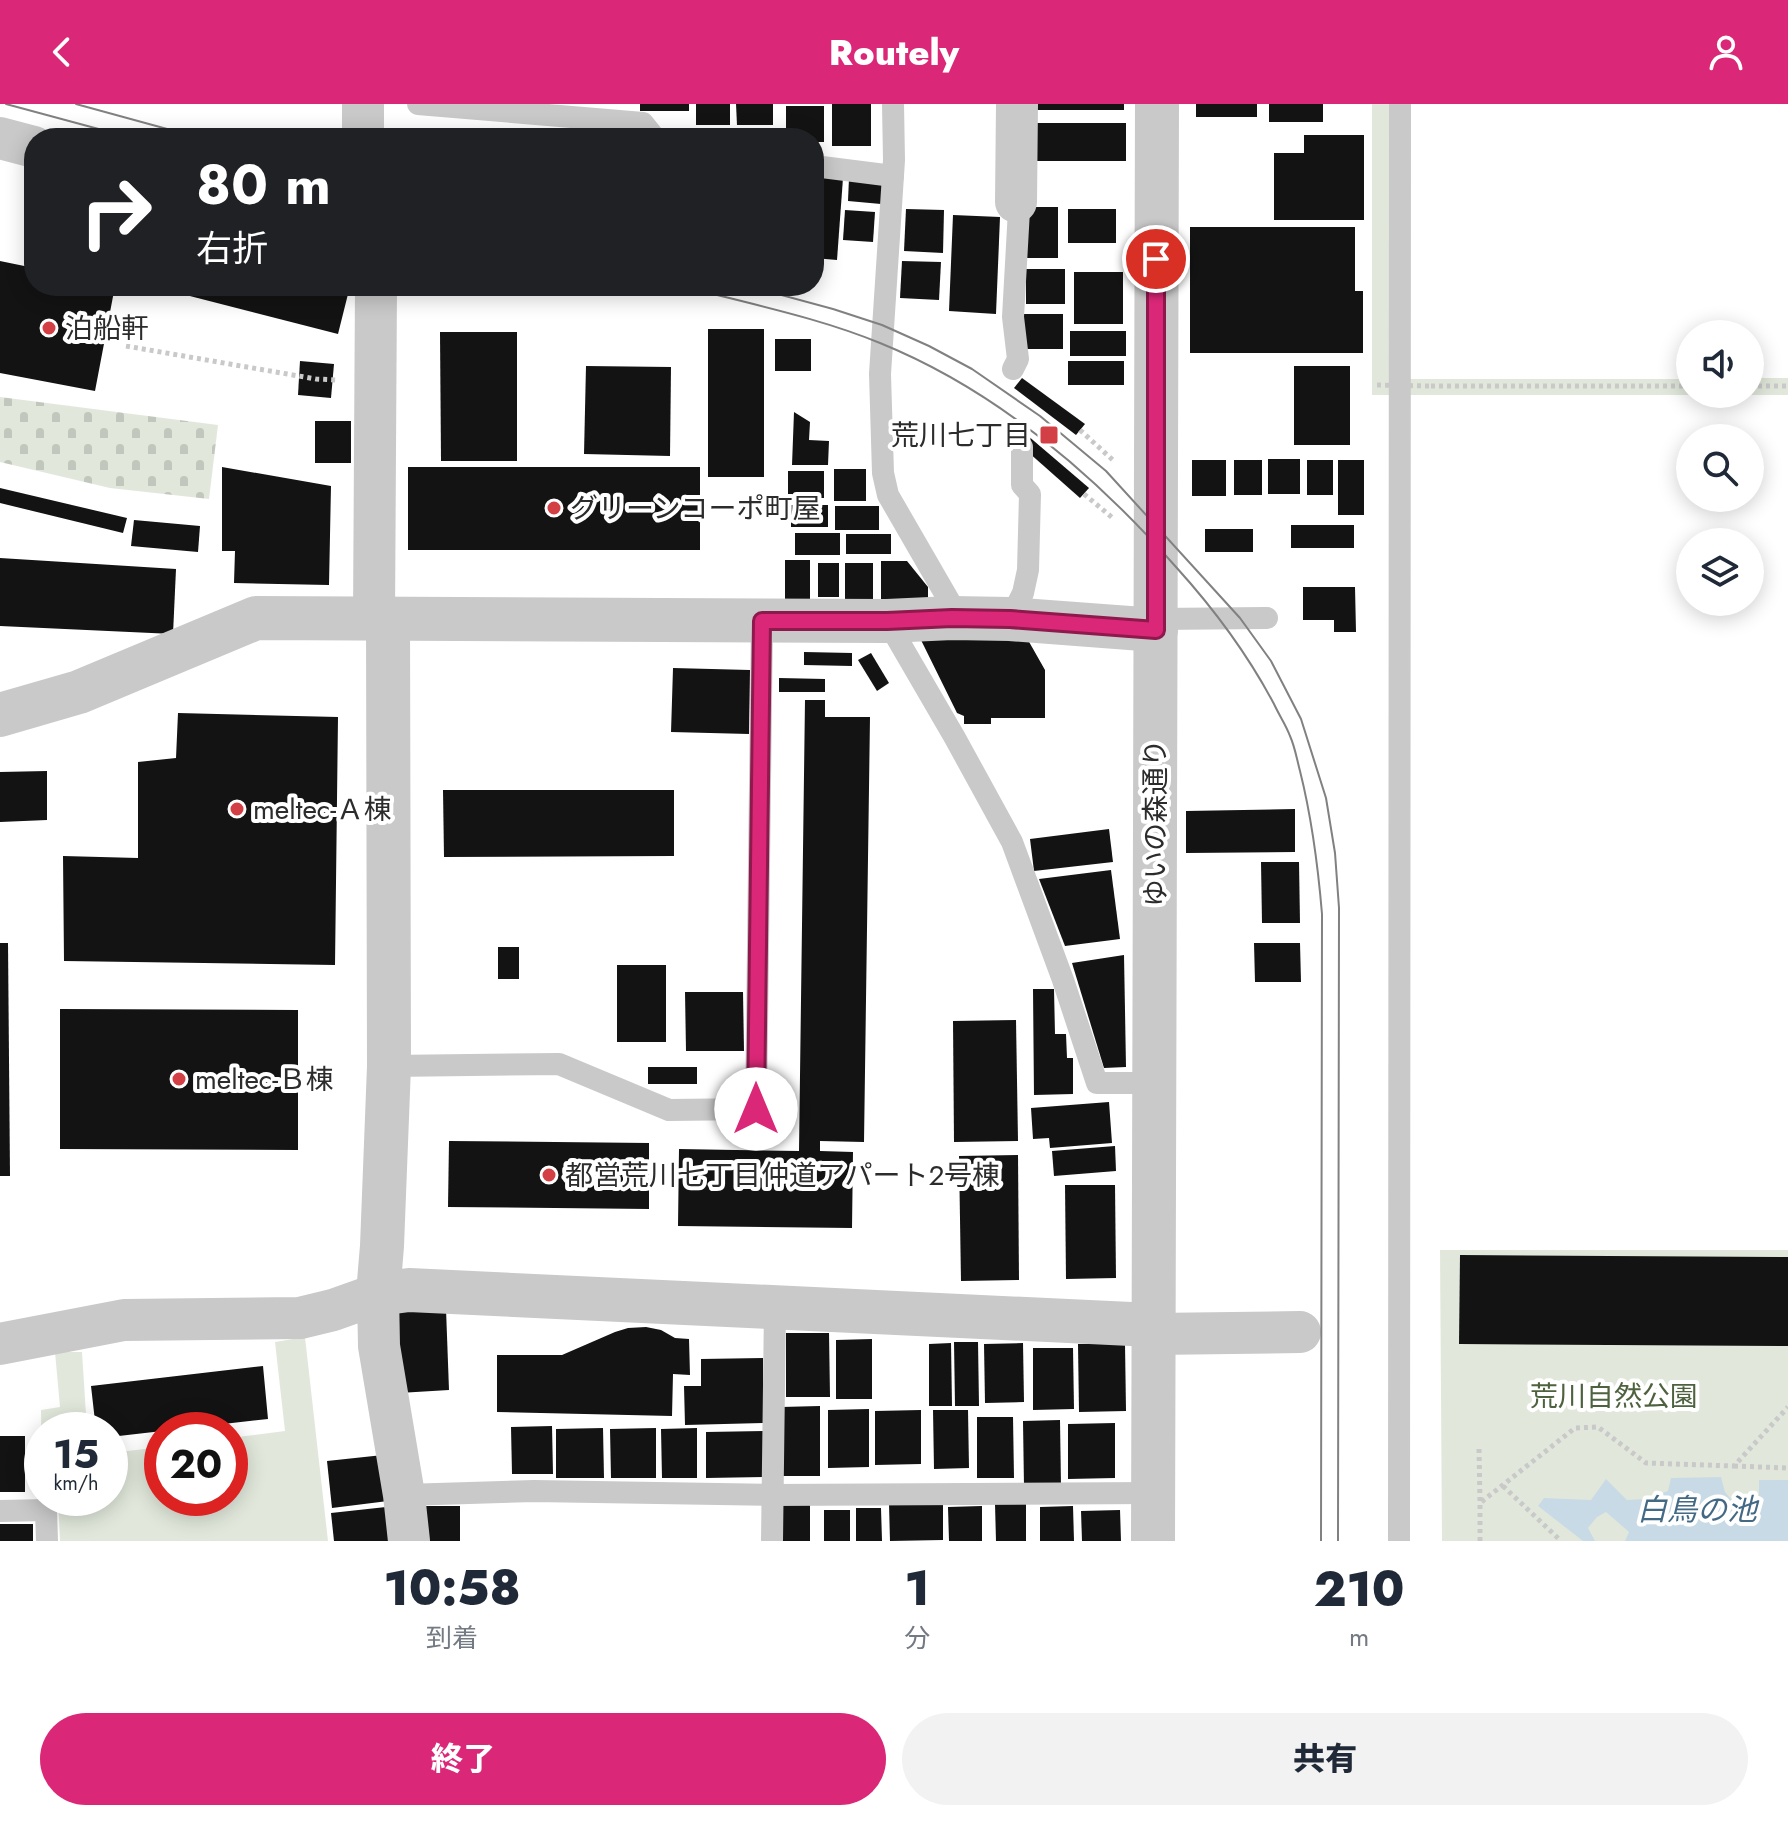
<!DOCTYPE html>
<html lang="ja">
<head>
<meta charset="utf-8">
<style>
  :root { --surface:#fff; --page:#f2f2f3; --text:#1f2937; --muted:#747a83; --accent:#db2777 }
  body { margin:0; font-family:Jost,"Noto Sans JP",sans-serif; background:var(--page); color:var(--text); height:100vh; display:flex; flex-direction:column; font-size:30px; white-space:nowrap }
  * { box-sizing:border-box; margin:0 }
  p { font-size:26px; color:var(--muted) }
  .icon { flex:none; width:44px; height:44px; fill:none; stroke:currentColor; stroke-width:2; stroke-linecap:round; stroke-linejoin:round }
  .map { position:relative; height:1437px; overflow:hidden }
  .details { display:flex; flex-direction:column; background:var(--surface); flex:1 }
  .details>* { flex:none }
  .top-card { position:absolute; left:24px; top:24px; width:800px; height:168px; border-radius:32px; box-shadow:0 4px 20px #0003; background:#202124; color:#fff; overflow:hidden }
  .tools { position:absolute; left:1676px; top:216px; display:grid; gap:16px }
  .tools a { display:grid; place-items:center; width:88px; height:88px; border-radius:50%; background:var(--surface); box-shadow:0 4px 20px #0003; font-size:40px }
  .speed { position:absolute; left:24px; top:1308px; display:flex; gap:16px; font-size:40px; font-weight:700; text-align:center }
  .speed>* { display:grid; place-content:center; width:104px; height:104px; border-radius:50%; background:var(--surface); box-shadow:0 4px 20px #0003; line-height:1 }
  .speed small { font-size:20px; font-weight:400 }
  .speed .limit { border:12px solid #d22; background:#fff; color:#111 }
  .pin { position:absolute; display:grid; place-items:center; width:68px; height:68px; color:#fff; margin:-34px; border:4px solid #fff; border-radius:50%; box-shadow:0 2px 8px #0007 }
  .me { position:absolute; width:88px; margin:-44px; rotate:0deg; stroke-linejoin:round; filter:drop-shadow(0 0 6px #0008) }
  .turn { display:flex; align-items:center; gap:28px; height:168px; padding:0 40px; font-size:36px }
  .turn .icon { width:104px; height:104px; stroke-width:2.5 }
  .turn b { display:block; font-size:56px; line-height:68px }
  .eta { display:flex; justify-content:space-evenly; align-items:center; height:136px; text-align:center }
  .eta b { font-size:48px; font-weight:800; line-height:56px }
  .primary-button { display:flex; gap:16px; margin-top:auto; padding:16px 40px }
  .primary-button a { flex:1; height:92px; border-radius:48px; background:var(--accent); color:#fff; font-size:32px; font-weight:800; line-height:92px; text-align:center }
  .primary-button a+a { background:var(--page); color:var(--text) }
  header { display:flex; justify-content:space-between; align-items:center; height:104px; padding:0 40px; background:var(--accent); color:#fff; font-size:36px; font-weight:800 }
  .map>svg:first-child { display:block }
  .green { fill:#e1e8db }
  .cemetery { fill:url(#cemetery-stones) }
  .water { fill:#c8dae6 }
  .building { fill:#131313 }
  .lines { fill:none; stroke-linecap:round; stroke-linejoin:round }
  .path { stroke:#c9c9c9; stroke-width:5; stroke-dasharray:4 4; stroke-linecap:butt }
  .service { stroke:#c9c9c9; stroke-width:22 }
  .minor { stroke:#c9c9c9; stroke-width:42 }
  .tertiary { stroke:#c9c9c9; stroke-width:44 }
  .tram { stroke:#818181; stroke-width:2 }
  .path-bridge { stroke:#c9c9c9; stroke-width:5; stroke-dasharray:4 4; stroke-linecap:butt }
  .route-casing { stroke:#8e194d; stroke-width:20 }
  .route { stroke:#db2777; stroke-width:14 }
  .poi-dot { fill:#d23f44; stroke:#fff; stroke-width:3 }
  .labels { text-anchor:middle; stroke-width:8; stroke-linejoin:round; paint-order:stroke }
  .poi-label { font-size:28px; fill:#2c2c2c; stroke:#fff; text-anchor:start }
  .street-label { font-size:28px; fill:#2c2c2c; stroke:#fff }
  .park-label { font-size:28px; fill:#4e623f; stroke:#fff }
  .water-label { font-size:30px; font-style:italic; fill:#436985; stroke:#fff }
</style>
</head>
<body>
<header><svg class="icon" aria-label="back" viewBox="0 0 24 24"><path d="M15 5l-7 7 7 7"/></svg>Routely<svg class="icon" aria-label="person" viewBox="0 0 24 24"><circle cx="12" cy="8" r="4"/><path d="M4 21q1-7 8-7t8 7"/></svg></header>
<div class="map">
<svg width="1788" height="1437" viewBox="0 0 1788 1437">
  <defs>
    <pattern id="cemetery-stones" width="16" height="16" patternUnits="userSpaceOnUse" patternTransform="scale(2)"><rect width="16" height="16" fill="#e1e8db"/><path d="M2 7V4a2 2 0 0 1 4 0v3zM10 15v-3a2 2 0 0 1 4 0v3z" fill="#c1c7bc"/></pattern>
  </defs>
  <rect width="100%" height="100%" fill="#fff"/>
  <!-- green -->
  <g class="green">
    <path d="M 1372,0 L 1389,0 L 1389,275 L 1690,275 L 1690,290 L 1750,290 L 1750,274 L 1788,274 L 1788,291 L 1372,291 Z"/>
    <path d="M 1440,1146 L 1788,1146 L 1788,1437 L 1442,1437 Z"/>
    <path d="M 305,1233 L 328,1437 L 60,1437 L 58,1394 L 110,1394 L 110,1349 L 162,1343 L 162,1394 L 230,1394 L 230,1334 L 285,1327 L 275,1238 Z"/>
    <path d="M 55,1248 L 82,1248 L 87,1326 L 42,1326 L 42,1375 L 41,1306 L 60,1303 Z"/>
  </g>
  <!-- cemetery -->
  <path class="cemetery" d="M 0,293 L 218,321 L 209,395 L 110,384 L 0,358 Z"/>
  <!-- water -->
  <path class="water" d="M 1721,1373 L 1725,1388 L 1734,1399 L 1747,1400 L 1759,1392 L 1759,1376 L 1788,1376 L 1788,1437 L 1625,1437 L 1629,1428 L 1606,1408 L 1597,1413 L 1588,1424 L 1595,1437 L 1583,1437 L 1538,1402 L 1544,1394 L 1591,1396 L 1606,1375 L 1627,1396 L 1646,1395 L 1668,1387 L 1671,1374 Z"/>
  <!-- building -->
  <g class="building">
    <rect x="640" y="0" width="49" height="7"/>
    <rect x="696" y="0" width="34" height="21"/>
    <path d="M 736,0 L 773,0 L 773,21 L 737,21 Z"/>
    <rect x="832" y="0" width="39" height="42"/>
    <rect x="1036" y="0" width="88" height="6"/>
    <rect x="1196" y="0" width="61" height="13"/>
    <rect x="1269" y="0" width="54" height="18"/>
    <path d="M 786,2 L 824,2 L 824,38 L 814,38 L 814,34 L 786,34 Z"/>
    <rect x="1033" y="19" width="93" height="38"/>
    <path d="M 1304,31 L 1364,31 L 1364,116 L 1274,116 L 1274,49 L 1304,49 Z"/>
    <path d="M 814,72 L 843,74 L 837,156 L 814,154 Z"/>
    <path d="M 849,74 L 883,77 L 881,100 L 848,97 Z"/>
    <rect x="1024" y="103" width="34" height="51"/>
    <path d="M 906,105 L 944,106 L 943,149 L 904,147 Z"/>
    <rect x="1068" y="105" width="48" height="34"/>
    <path d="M 845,106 L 875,108 L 873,138 L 843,136 Z"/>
    <path d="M 953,111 L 1000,113 L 996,210 L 949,207 Z"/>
    <path d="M 1190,123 L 1355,123 L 1355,187 L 1363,187 L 1363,249 L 1190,249 Z"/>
    <path d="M 0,157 L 34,164 L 34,182 L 115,182 L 95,287 L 0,269 Z"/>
    <path d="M 902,157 L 941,158 L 939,196 L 900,194 Z"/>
    <rect x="1026" y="165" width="39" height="35"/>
    <rect x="1074" y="168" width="49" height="52"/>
    <path d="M 184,182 L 350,182 L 338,230 L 182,190 Z"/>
    <rect x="1024" y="210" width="39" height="35"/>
    <rect x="708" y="225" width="56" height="148"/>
    <rect x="1070" y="227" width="56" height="25"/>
    <path d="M 440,228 L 517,228 L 517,357 L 441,357 Z"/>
    <rect x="775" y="235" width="36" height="32"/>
    <path d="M 300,257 L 334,260 L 331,294 L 298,291 Z"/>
    <rect x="1068" y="257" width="56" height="24"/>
    <path d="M 586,262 L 671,263 L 670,352 L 584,350 Z"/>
    <rect x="1294" y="262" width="56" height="79"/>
    <path d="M 1022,274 L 1085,320 L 1076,331 L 1014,284 Z"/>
    <path d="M 794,308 L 810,318 L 809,336 L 829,337 L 828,361 L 792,361 Z"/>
    <rect x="315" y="317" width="36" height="42"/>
    <path d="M 1027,331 L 1089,384 L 1080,394 L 1019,340 Z"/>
    <rect x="1268" y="355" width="32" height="35"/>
    <rect x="1192" y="356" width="34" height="36"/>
    <rect x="1234" y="356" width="28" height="35"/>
    <rect x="1307" y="356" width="26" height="35"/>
    <rect x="1338" y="356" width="26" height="55"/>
    <path d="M 222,363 L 331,382 L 329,481 L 234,479 L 235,447 L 222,447 Z"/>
    <rect x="408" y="363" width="292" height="83"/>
    <rect x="834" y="365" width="32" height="32"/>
    <rect x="788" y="367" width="36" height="27"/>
    <path d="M 0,384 L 127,414 L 123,429 L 0,399 Z"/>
    <rect x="791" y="401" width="37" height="22"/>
    <rect x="835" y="402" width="44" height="24"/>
    <path d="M 134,416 L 200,422 L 198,448 L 131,442 Z"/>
    <rect x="1291" y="421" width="63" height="23"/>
    <rect x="1205" y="425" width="48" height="23"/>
    <rect x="795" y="429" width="45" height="22"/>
    <rect x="846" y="430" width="45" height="20"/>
    <path d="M 0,454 L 176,465 L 173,530 L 0,522 Z"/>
    <rect x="785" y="456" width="25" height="43"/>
    <path d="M 881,457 L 907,457 L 928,483 L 928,498 L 881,498 Z"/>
    <rect x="818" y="459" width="21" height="34"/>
    <rect x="845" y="459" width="28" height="37"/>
    <path d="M 1303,483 L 1355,483 L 1356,528 L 1334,528 L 1334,516 L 1303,516 Z"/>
    <path d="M 920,534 L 1028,536 L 1045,566 L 1045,614 L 991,614 L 991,620 L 964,620 L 964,612 L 957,609 Z"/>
    <path d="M 804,548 L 852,549 L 852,562 L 804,561 Z"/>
    <path d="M 871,549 L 889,579 L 877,587 L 858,556 Z"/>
    <path d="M 673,564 L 750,566 L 749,630 L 671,628 Z"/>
    <path d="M 779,574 L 825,575 L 825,588 L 779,588 Z"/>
    <path d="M 805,596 L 825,596 L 825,613 L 870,613 L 864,1038 L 820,1037 L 820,1047 L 853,1048 L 852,1124 L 678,1122 L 679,1045 L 799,1047 Z"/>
    <path d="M 178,609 L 338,613 L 335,861 L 64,857 L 63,752 L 138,754 L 138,658 L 176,654 Z"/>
    <path d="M 47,667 L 47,716 L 0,718 L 0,668 Z"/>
    <path d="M 443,686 L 674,686 L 674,752 L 444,753 Z"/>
    <path d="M 1295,705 L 1295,748 L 1186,749 L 1186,707 Z"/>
    <path d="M 1109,725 L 1113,758 L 1034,767 L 1030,735 Z"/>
    <path d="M 1261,758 L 1299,758 L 1300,819 L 1262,819 Z"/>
    <path d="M 1111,766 L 1120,835 L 1065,842 L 1039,775 Z"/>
    <path d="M 0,839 L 8,839 L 10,1072 L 0,1072 Z"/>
    <path d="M 1254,839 L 1300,839 L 1301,878 L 1255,878 Z"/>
    <rect x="498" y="843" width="21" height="32"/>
    <path d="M 1124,851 L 1126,963 L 1104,964 L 1072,859 Z"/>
    <rect x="617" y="861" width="49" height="77"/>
    <path d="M 1033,885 L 1054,885 L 1055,930 L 1066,930 L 1067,954 L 1073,954 L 1073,990 L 1034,991 Z"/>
    <path d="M 685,888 L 743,888 L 744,947 L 686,947 Z"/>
    <path d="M 60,905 L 298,906 L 298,1046 L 60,1045 Z"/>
    <path d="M 1016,916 L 1018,1037 L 954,1038 L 953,917 Z"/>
    <rect x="648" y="963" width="49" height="17"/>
    <path d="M 1109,998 L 1112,1039 L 1050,1044 L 1049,1034 L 1033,1035 L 1031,1004 Z"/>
    <path d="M 449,1037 L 649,1039 L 649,1105 L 448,1103 Z"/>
    <path d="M 1115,1042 L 1116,1067 L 1054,1072 L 1052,1047 Z"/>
    <path d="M 1018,1051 L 1019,1176 L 961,1177 L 959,1052 Z"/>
    <path d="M 1065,1081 L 1115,1081 L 1116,1174 L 1066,1175 Z"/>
    <path d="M 1460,1151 L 1788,1153 L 1788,1242 L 1459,1240 Z"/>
    <path d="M 446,1205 L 449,1286 L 399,1289 L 396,1207 Z"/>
    <path d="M 646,1223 L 661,1226 L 675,1234 L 689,1235 L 690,1271 L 673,1270 L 672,1312 L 497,1308 L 497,1251 L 562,1251 L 615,1228 L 628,1224 Z"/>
    <path d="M 786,1229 L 829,1229 L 830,1293 L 786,1293 Z"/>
    <path d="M 872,1235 L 872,1295 L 836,1295 L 836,1236 Z"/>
    <path d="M 954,1238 L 978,1238 L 979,1302 L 955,1302 Z"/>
    <path d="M 951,1239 L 952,1302 L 929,1302 L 929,1240 Z"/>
    <path d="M 1023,1239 L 1024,1298 L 985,1299 L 984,1240 Z"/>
    <path d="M 1078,1240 L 1125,1240 L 1126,1307 L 1079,1308 Z"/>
    <path d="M 1033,1244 L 1073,1244 L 1074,1305 L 1033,1306 Z"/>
    <path d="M 763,1254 L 763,1319 L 685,1321 L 684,1282 L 701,1282 L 701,1255 Z"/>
    <path d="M 263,1262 L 268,1315 L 110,1333 L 110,1326 L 96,1326 L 91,1282 Z"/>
    <path d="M 820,1302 L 820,1372 L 782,1372 L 781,1303 Z"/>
    <path d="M 869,1305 L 869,1363 L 828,1364 L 828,1306 Z"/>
    <path d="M 921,1306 L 921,1360 L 875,1361 L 875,1307 Z"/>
    <path d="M 933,1306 L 968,1306 L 969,1364 L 934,1365 Z"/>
    <path d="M 977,1313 L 1013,1313 L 1014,1374 L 977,1374 Z"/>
    <path d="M 1060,1316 L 1061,1383 L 1024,1383 L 1023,1317 Z"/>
    <path d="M 1115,1319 L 1115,1374 L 1068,1375 L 1068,1320 Z"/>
    <path d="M 552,1322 L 553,1370 L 512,1370 L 511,1323 Z"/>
    <path d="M 603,1324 L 604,1374 L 556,1374 L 556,1325 Z"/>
    <path d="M 656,1324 L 656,1374 L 611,1374 L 610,1325 Z"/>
    <path d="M 697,1324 L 697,1374 L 662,1374 L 661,1325 Z"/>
    <path d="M 764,1327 L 764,1373 L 706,1374 L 706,1328 Z"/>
    <rect x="0" y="1332" width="25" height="56"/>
    <path d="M 383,1351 L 388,1397 L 332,1404 L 327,1357 Z"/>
    <rect x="782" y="1398" width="28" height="39"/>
    <path d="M 1026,1399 L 1026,1437 L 996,1437 L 995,1400 Z"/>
    <path d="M 889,1400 L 943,1400 L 943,1436 L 890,1437 Z"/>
    <path d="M 424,1402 L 460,1402 L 460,1437 L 425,1437 Z"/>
    <path d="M 982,1402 L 982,1437 L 949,1437 L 948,1403 Z"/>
    <path d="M 1073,1402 L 1074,1437 L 1040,1437 L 1040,1403 Z"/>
    <path d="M 386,1403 L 389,1437 L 334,1437 L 331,1409 Z"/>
    <path d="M 856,1404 L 881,1404 L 882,1437 L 856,1437 Z"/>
    <rect x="824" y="1406" width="26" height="31"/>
    <path d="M 1120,1406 L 1121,1437 L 1082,1437 L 1081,1407 Z"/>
    <rect x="0" y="1420" width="33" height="17"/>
  </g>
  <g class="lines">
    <!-- path -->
    <g class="path">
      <path d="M 126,242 L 316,275 L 336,276"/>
      <path d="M 1431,282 L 1690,282"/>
      <path d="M 1750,282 L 1788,282"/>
      <path d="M 1080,326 L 1115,358"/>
      <path d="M 1084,390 L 1114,415"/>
      <path d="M 1479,1345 L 1480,1398"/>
      <path d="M 1734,1362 L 1788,1364"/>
      <path d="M 1503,1382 L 1561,1437"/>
      <path d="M 1480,1437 L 1480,1399 L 1575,1324 L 1598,1323 L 1646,1359 L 1734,1362 L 1788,1303"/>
    </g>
    <!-- service -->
    <g class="service">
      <path d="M 418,0 L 643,19 L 655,34"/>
      <path d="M 893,0 L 894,56 L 880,270 L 883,369 L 888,391 L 951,500 L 952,514"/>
      <path d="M 814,62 L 893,72"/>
      <path d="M 1013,265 L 1018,255 L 1013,213 L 1019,106 L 1016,98"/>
      <path d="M 1010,515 L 1023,489 L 1028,466 L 1030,390 L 1022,381 L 1022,343"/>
      <path d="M 1156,515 L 1267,514"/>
      <path d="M 887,517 L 955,634 L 1012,738 L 1063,876 L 1097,979 L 1154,979"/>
      <path d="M 389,962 L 559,960 L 669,1006 L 756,1005 L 762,517"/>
      <path d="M 404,1391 L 534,1387 L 772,1391 L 1153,1389"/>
      <path d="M 0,1407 L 46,1406 L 47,1437"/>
      <path d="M 772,1437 L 775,1203"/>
      <path d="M 1399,1437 L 1400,0"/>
    </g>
    <!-- minor -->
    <g class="minor">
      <path d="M 363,0 L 363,34"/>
      <path d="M 0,34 L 34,43"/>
      <path d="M 1016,98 L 1017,0"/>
      <path d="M 374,514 L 376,182"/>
      <path d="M 1153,1230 L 1300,1228"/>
      <path d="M 0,1240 L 124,1216 L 300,1214 L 333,1206 L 378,1190 L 379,1242 L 404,1391 L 409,1437"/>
    </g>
    <!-- tertiary -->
    <g class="tertiary">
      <path d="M 388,515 L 389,962 L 382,1142 L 378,1190 L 409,1186 L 1152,1221"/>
      <path d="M 0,611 L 79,588 L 256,514 L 887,517 L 952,514 L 1010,515 L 1156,526"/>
      <path d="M 1153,1437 L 1157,0"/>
    </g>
    <!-- tram -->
    <g class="tram">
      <path d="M 6,0 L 132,34"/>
      <path d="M 76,0 L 200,34"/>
      <path d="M 683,182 C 749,200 817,213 880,239 C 996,286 1094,370 1176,463 C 1215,506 1247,549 1274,600 C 1279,611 1286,621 1290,632 C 1295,643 1297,656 1300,667 C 1312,715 1318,762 1322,810 L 1321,1437"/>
      <path d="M 748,182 L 833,205 L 882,221 L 929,242 L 972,265 L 1040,312 L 1106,367 L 1240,514 L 1271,557 L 1301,615 L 1326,694 L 1335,749 L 1339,804 L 1338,1437"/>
    </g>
    <!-- path-bridge -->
    <path class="path-bridge" d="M 1377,281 L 1431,282"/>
  </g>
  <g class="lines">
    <defs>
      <path id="route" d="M 756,1005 L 762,517 L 887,517 L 952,514 L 1010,515 L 1156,526 L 1156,155"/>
    </defs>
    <!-- route casing -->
    <use href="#route" class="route-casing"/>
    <!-- route -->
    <use href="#route" class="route"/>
  </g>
  <!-- markers -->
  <g class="poi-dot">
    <circle cx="49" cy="224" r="8"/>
    <rect x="1039" y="321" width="20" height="20" rx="4"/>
    <circle cx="554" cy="404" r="8"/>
    <circle cx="237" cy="705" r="8"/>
    <circle cx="179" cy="975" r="8"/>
    <circle cx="549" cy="1071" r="8"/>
  </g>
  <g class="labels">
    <!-- poi labels -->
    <g class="poi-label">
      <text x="65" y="234">泊船軒</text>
      <text x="1031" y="341" text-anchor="end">荒川七丁目</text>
      <text x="570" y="414">グリーンコーポ町屋</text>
      <text x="253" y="715">meltec-Ａ棟</text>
      <text x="195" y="985">meltec-Ｂ棟</text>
      <text x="565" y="1081">都営荒川七丁目仲道アパート2号棟</text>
    </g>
    <!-- street labels -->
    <g class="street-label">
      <text transform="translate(1155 719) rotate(-90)" y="10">ゆいの森通り</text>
    </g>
    <!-- park labels -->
    <g class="park-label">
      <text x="1614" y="1302">荒川自然公園</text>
    </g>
    <!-- water labels -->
    <g class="water-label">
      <text x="1697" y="1416">白鳥の池</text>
    </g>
  </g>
</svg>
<div class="tools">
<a><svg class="icon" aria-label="sound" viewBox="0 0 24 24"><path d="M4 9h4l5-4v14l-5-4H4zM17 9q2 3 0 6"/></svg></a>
<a><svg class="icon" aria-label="search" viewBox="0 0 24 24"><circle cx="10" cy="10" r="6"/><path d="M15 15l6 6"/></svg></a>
<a><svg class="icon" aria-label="layers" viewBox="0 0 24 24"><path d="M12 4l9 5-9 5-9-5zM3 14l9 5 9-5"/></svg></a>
</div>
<div class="speed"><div>15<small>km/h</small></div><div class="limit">20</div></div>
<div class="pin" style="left:1156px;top:155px;background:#d93025"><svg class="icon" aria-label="arrive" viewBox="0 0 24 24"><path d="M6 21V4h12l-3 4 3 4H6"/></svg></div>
<svg class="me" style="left:756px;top:1005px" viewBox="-20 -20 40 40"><circle r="19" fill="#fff"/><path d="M0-13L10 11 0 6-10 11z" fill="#db2777"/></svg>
<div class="top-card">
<div class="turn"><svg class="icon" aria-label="right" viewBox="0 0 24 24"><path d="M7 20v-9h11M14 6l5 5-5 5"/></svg><div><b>80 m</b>右折</div></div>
</div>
</div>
<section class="details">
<div class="eta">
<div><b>10:58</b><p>到着</p></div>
<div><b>1</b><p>分</p></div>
<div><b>210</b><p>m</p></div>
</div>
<div class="primary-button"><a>終了</a><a>共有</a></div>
</section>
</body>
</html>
